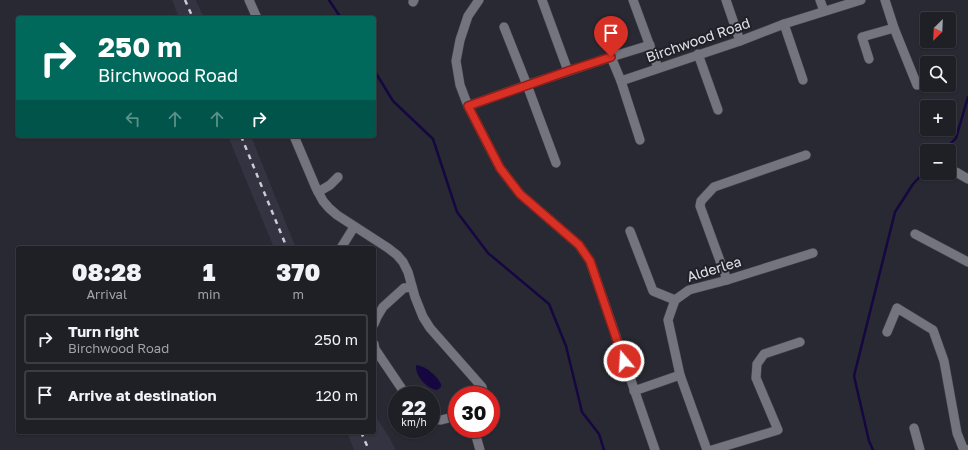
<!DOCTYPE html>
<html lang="en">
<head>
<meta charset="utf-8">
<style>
  :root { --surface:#1f1f26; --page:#2c2c32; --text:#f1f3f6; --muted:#a1a2a7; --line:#3c3d43 }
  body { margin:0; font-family:"Golos Text",sans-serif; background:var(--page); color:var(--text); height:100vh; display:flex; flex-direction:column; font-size:15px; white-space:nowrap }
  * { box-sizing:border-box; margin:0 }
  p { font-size:13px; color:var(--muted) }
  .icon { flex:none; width:22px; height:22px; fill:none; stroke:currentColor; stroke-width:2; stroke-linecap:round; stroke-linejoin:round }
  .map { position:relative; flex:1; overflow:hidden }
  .panel { position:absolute; left:16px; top:246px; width:360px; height:188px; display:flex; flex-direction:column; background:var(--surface); border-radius:4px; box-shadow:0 1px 3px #0004,0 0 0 1px var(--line) }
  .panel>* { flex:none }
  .hud { position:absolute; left:16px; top:16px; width:360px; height:122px; border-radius:4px; box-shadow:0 1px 3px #0004,0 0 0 1px var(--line); background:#00695c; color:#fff; overflow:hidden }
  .needle { width:26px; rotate:204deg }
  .tools { position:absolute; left:920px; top:12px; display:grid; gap:8px }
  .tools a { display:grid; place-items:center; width:36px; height:36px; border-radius:4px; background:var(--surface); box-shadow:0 1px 3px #0004,0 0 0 1px var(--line); font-size:20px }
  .speed { position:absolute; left:388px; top:386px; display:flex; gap:8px; font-size:20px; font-weight:700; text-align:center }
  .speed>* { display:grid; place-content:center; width:52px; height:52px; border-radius:50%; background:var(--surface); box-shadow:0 1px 3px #0004,0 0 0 1px var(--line); line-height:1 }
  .speed small { font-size:10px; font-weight:400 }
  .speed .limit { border:6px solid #d22; background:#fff; color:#111 }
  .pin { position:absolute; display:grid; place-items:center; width:34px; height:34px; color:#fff; margin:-41px -17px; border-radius:50% 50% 50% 0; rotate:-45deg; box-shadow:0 0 4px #0007 }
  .pin .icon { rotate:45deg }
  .me { position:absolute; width:44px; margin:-22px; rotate:342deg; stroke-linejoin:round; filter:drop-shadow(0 0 3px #0008) }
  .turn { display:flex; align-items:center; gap:14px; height:84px; padding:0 16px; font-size:18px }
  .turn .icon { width:52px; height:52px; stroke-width:2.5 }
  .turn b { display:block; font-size:28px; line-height:34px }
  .lanes { display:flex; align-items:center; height:38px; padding:0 16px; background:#0003; justify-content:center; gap:20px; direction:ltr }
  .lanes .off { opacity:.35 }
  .eta { display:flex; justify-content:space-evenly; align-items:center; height:68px; text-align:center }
  .eta b { font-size:24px; font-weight:800; line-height:28px }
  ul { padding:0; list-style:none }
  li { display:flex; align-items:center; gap:12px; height:50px; margin:0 8px 6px; padding:0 8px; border:2px solid var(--line); border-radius:4px }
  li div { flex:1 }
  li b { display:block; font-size:15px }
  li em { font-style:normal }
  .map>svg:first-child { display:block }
  .built { fill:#333341 }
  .water { fill:#160740 }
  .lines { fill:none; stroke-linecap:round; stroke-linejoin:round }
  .stream { stroke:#160740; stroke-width:2.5 }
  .minor-casing { stroke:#44444c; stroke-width:10 }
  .minor { stroke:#74747f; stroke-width:9 }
  .rail { stroke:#cbcbd3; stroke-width:2.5; stroke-dasharray:5 5; stroke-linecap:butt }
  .route-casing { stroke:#8d1f18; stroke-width:10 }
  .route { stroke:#d93025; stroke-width:7 }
  .labels { text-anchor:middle; stroke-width:4; stroke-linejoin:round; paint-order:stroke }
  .street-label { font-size:14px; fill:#e1e1e8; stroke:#202029 }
</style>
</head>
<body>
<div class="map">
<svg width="968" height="450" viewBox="0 0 968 450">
  <rect width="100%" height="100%" fill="#292933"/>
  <!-- built -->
  <g class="built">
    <path d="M 172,0 L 196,0 L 204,18 L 179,18 Z"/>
    <path d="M 228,136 L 251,136 L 296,248 L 274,248 Z"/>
    <path d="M 374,414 L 389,437 L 396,450 L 354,450 L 347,432 L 374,432 Z"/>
  </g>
  <!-- water -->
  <path class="water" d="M 416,365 C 426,366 437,376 441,384 L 441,387 L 437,390 C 427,389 415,376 416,365 Z"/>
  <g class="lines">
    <!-- stream -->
    <g class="stream">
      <path d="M 329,0 L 341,18"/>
      <path d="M 374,70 L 393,101 L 433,139 L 457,212 L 488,253 L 549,304 L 566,346 L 582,412 L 599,434 L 604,450"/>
      <path d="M 944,151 L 956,138 L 968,97"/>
      <path d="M 873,450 L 869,441 L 854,376 L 895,212 L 913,184 L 927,169"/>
    </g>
    <defs>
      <g id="minor">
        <path d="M 249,0 L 257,18"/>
        <path d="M 479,0 L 468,16 L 460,40 L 456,61 L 460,85 L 468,106 L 500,168 L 520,194 L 579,245 L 590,261 L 655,450"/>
        <path d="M 542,0 L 568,71"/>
        <path d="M 633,0 L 658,68"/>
        <path d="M 726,0 L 740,41"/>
        <path d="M 820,0 L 824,11"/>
        <path d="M 885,0 L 894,28 L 917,85"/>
        <path d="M 413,2 L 414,0"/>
        <path d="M 784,24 L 803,80"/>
        <path d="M 504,27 L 527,85 L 556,163"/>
        <path d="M 698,54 L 718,110"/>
        <path d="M 611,57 L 650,45"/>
        <path d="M 869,59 L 862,37 L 894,28"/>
        <path d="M 621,81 L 640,140"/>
        <path d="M 468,106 L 527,85 L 611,57 L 621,81 L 740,41 L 784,24 L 861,0"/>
        <path d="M 294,136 L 316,188 L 323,201 L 329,208 L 337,215 L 388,248 L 397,255 L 403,262 L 408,272 L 415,297 L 423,317 L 430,328 L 482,387 L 484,395"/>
        <path d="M 956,172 L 968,179"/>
        <path d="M 318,192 L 330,185 L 338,177"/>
        <path d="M 630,231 L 653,291 L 675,300"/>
        <path d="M 915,234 L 968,262"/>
        <path d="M 341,248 L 354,227"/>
        <path d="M 727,280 L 700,206 L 701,201 L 714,187 L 806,155"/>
        <path d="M 374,324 L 377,317 L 383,307 L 404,288 L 412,287"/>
        <path d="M 887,332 L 897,308 L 933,330 L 944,361 L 957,433 L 963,448 L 967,450"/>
        <path d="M 374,344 L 375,349 L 406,395"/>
        <path d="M 680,375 L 668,320 L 675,300 L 689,290 L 727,280 L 813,253"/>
        <path d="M 634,391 L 680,375 L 707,450"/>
        <path d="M 431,419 L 441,420 L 457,416"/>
        <path d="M 914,428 L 920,450"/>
        <path d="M 474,429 L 480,450"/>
        <path d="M 712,450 L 778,430 L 756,378 L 757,364 L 764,354 L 800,342"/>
      </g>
    </defs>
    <!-- minor casing -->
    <use href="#minor" class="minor-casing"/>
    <!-- minor -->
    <use href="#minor" class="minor"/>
    <!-- rail -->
    <g class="rail">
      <path d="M 185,0 L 193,18"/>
      <path d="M 241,136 L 287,248"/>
      <path d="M 361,432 L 369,450"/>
    </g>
  </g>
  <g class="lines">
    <defs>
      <path id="route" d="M 611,57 L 568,71 L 468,106 L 500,168 L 520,194 L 579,245 L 590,261 L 624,361"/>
    </defs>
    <!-- route casing -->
    <use href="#route" class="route-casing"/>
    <!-- route -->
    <use href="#route" class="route"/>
  </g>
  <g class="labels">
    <!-- street labels -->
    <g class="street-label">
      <text transform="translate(698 40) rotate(-19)" y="5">Birchwood Road</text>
      <text transform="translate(714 269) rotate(-17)" y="5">Alderlea</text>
    </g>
  </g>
</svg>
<div class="tools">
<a><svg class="needle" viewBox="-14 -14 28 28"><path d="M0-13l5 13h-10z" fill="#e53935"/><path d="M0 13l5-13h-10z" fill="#a1a2a7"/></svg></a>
<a><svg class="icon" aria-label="search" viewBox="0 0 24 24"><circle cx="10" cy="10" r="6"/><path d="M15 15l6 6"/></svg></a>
<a>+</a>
<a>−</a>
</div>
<div class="speed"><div>22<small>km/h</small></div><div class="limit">30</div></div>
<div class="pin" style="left:611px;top:57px;background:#d93025"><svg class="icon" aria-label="arrive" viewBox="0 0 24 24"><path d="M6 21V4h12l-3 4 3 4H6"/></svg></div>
<svg class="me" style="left:624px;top:361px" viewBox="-20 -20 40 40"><circle r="17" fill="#d93025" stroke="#fff" stroke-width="3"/><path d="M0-11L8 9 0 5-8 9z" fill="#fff"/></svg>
<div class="hud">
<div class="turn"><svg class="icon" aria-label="right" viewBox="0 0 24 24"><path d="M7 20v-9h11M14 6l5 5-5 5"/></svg><div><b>250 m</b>Birchwood Road</div></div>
<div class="lanes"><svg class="icon off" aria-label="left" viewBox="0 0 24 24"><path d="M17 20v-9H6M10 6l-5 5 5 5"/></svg><svg class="icon off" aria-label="ahead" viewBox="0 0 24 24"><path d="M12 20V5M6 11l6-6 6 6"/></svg><svg class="icon off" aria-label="ahead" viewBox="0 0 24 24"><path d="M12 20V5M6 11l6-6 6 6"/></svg><svg class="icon" aria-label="right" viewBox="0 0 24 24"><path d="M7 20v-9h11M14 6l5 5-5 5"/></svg></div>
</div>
<section class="panel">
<div class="eta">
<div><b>08:28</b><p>Arrival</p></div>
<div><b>1</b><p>min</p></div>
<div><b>370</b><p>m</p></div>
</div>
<ul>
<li><svg class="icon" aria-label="right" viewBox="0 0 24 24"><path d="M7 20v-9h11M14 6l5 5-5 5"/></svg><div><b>Turn right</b><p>Birchwood Road</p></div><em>250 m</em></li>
<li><svg class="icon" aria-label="arrive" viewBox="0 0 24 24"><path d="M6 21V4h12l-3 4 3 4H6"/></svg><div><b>Arrive at destination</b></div><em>120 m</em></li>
</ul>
</section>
</div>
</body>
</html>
